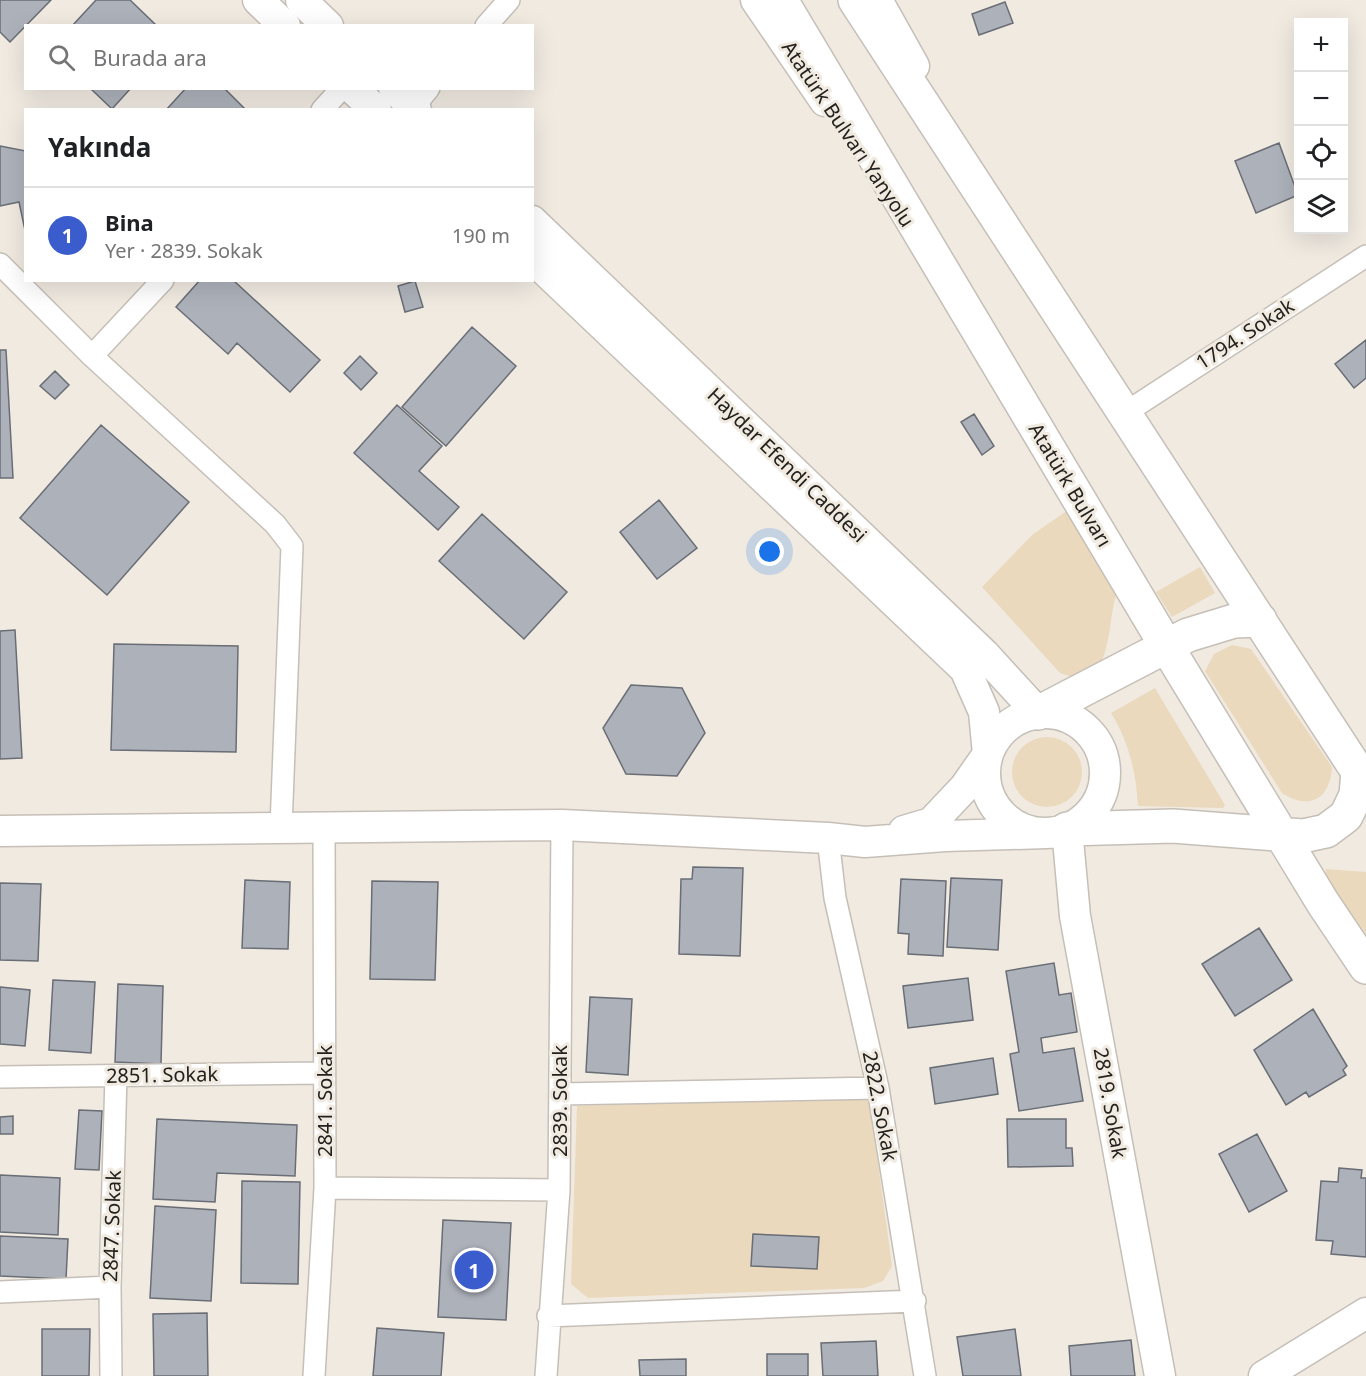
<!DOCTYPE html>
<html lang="tr">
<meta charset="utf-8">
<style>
body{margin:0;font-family:"Noto Sans",sans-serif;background:#f6f6f6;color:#202124}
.controls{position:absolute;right:18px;top:18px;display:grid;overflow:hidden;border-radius:0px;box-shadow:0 6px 24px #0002}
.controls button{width:54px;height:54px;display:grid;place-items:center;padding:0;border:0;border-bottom:2px solid #e0e0e0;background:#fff;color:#202124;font:30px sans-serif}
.you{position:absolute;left:770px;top:552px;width:21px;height:21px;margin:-15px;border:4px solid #fff;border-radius:50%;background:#1a73e8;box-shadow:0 0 0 9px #1a73e833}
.badge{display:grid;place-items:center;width:39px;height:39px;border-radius:50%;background:#3b5ccd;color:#fff;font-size:20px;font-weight:700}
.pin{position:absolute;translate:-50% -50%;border:3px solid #fff;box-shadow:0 2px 6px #0006}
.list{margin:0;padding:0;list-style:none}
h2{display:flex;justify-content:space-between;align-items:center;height:78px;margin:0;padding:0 24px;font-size:26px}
h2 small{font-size:20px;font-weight:400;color:#757577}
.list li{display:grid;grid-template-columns:39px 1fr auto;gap:18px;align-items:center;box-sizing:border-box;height:96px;padding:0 24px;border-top:2px solid #e0e0e0}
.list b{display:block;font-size:22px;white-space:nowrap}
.list p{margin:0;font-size:20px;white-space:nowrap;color:#757577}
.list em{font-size:20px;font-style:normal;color:#757577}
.icon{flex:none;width:33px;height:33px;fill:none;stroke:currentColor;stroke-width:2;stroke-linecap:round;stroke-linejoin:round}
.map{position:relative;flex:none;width:1366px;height:1376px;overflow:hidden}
.search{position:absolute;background:#fff;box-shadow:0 6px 24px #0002;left:24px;top:24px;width:510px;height:66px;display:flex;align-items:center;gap:15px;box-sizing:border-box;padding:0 21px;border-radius:0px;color:#757577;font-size:22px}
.panel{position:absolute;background:#fff;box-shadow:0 6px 24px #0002;left:24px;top:108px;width:510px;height:174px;border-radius:0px}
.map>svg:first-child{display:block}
</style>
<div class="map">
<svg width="1366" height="1376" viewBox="0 0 1366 1376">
<rect width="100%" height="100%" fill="#f0eae1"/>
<path fill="#ebd9bd" d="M1068 510 1116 595C1110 614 1110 655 1096 670 1092 674 1083 677 1078 679L1060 673 982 587 1032 535Z
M1200 567 1215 593 1172 617 1156 592Z
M1232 645 1251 649 1332 767C1330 799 1310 811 1282 793L1205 671 1214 654Z
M1155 688 1225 805 1223 808 1138 806C1136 772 1129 742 1111 713Z
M1012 772a35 35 0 1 1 70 0a35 35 0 1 1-70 0Z
M1326 869 1366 872V934L1325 876Z
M869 1097 892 1266 883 1281 864 1288 588 1298 571 1284 577 1106Z"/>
<path fill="#adb1ba" stroke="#696d75" stroke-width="1.5" d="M0 0H51L10 42 0 32Z
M96 0H130L157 26H72Z
M1005 2 1013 23 979 35 972 14Z
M90 88H131L112 109Z
M186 88H224L246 110H166Z
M1279 143 1298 195 1256 213 1235 161Z
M0 146 26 151V235L19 202 0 206Z
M200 280H233L320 360 290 392 237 343 228 354 176 307Z
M415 281 423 307 405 312 398 286Z
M472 327 516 366 446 446 402 407Z
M1366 340V378L1354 388 1335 364Z
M0 350H6L13 478H0Z
M360 356 377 373 361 390 344 373Z
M55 371 69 385 55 399 40 386Z
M397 405 442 446 419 471 459 507 438 530 354 453Z
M974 414 994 446 982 455 961 422Z
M101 425 189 502 107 595 20 518Z
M659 500 697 548 657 579 620 532Z
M482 514 567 592 524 639 439 561Z
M15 630 22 758 0 759V631Z
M114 644 238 646 236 752 111 750Z
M631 685 682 688 705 733 677 776 626 774 603 728Z
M693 867 743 868 740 956 679 954 681 879H692Z
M951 878 1002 880 998 950 947 947Z
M901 879 946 881 943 956 908 954 909 934 898 933Z
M245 880 290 882 288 949 242 948Z
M372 881 438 882 435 980 370 979Z
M0 883 41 884 38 961 0 960Z
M1259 928 1292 980 1235 1016 1202 964Z
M1054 963 1059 995 1071 993 1077 1032 1041 1038 1043 1053 1074 1048 1083 1101 1019 1111 1010 1054 1019 1052 1006 971Z
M968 978 973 1020 908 1028 903 986Z
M53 980 95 982 91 1053 49 1050Z
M118 984 163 986 161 1064 115 1062Z
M0 987 30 990 25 1046 0 1044Z
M590 997 632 999 628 1075 586 1072Z
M1313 1009 1347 1066 1343 1070 1346 1075 1309 1097 1306 1092 1286 1105 1254 1050Z
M993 1058 998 1094 935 1104 930 1068Z
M79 1110 102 1111 99 1170 75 1169Z
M13 1116V1134H0V1117Z
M157 1119 297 1125 295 1176 217 1173 215 1202 153 1199Z
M1007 1119H1066V1148H1072L1073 1166 1008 1167Z
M1257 1134 1287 1191 1249 1212 1219 1154Z
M1339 1168 1362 1170 1361 1178H1366V1257L1331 1254 1333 1241 1316 1240 1321 1181 1338 1182Z
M0 1175 60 1178 58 1235 0 1232Z
M242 1181 300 1182 298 1284 241 1283Z
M155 1206 216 1210 211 1301 150 1298Z
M443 1220 511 1223 506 1320 438 1317Z
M753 1234 819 1237 817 1269 751 1266Z
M0 1236 68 1239 66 1279 0 1276Z
M207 1313 208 1376H154L153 1314Z
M377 1328 444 1333 441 1376H373Z
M42 1329H90L89 1376H42Z
M1015 1329 1021 1376H963L957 1337Z
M1131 1340 1135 1376H1071L1069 1346Z
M876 1341 878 1376H823L821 1343Z
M767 1354H808V1376H767Z
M686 1359V1376H640L639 1360Z"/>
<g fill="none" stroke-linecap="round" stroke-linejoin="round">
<g stroke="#c5bfb7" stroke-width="24">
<path id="street" d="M486 26 509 0
M322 110 342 88
M411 110 429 88
M0 264 92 356 275 524 292 546 281 827
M92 356 163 280
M1125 413 1366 256
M828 838 835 898 878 1088 925 1376
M0 1077 324 1073
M560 1094 878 1088
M325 1188 559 1190
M0 1292 110 1287
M548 1316 915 1301
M111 1376 110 1287 116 1076
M314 1376 325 1188 324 826
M546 1376 559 1190 562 825"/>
</g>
<g stroke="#c5bfb7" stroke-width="33">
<path id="secondary" d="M258 0 285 26
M301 0 328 26
M756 0 825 101
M877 0 914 66
M352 88 376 110
M394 88 416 110
M532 221 984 654 1038 713
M532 258 965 669 984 712 988 754 965 787 931 823 904 831
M985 773a60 60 0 1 1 120 0a60 60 0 1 1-120 0Z
M1067 829 1075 916 1160 1376
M0 831 562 825 828 838 865 842 945 836 1047 833
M1264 1376 1366 1313"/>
</g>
<g stroke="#c5bfb7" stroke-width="36">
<path id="highway" d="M781 0 1167 647 1323 903 1366 967
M855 0 1366 784
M1038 713 1188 635 1234 621 1260 620
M1067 829 1173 826 1303 836 1326 831 1346 816 1356 795 1358 771"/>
</g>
<use href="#street" stroke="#fff" stroke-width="21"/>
<use href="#secondary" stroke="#fff" stroke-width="30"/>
<use href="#highway" stroke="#fff" stroke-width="33"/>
</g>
<g text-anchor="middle" stroke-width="6" stroke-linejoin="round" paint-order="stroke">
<g font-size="20" fill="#23211d" stroke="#f0eae1">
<text transform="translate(848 134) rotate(56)" y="7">Atatürk Bulvarı Yanyolu</text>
<text transform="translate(1245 334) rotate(-33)" y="7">1794. Sokak</text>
<text transform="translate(787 465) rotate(44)" y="7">Haydar Efendi Caddesi</text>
<text transform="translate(1070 485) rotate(59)" y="7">Atatürk Bulvarı</text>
<text transform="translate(162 1075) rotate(-1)" y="7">2851. Sokak</text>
<text transform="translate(325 1101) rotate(-90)" y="7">2841. Sokak</text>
<text transform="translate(560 1101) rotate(-90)" y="7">2839. Sokak</text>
<text transform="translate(1110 1103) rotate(80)" y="7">2819. Sokak</text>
<text transform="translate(880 1106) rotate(79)" y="7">2822. Sokak</text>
<text transform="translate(112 1226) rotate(-88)" y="7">2847. Sokak</text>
</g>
</g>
</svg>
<div class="controls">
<button>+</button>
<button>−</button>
<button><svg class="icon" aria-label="locate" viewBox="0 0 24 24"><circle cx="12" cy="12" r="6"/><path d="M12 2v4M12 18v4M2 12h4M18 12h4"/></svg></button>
<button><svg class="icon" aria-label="layers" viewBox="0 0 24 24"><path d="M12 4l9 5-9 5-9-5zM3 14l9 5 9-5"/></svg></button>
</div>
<div class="you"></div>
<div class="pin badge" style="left:474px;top:1270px">1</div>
<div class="search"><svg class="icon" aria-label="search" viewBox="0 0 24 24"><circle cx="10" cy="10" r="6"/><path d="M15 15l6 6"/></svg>Burada ara</div>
<section class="panel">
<h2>Yakında<small></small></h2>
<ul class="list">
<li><span class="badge">1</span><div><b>Bina</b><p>Yer · 2839. Sokak</p></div><em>190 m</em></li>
</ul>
</section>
</div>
